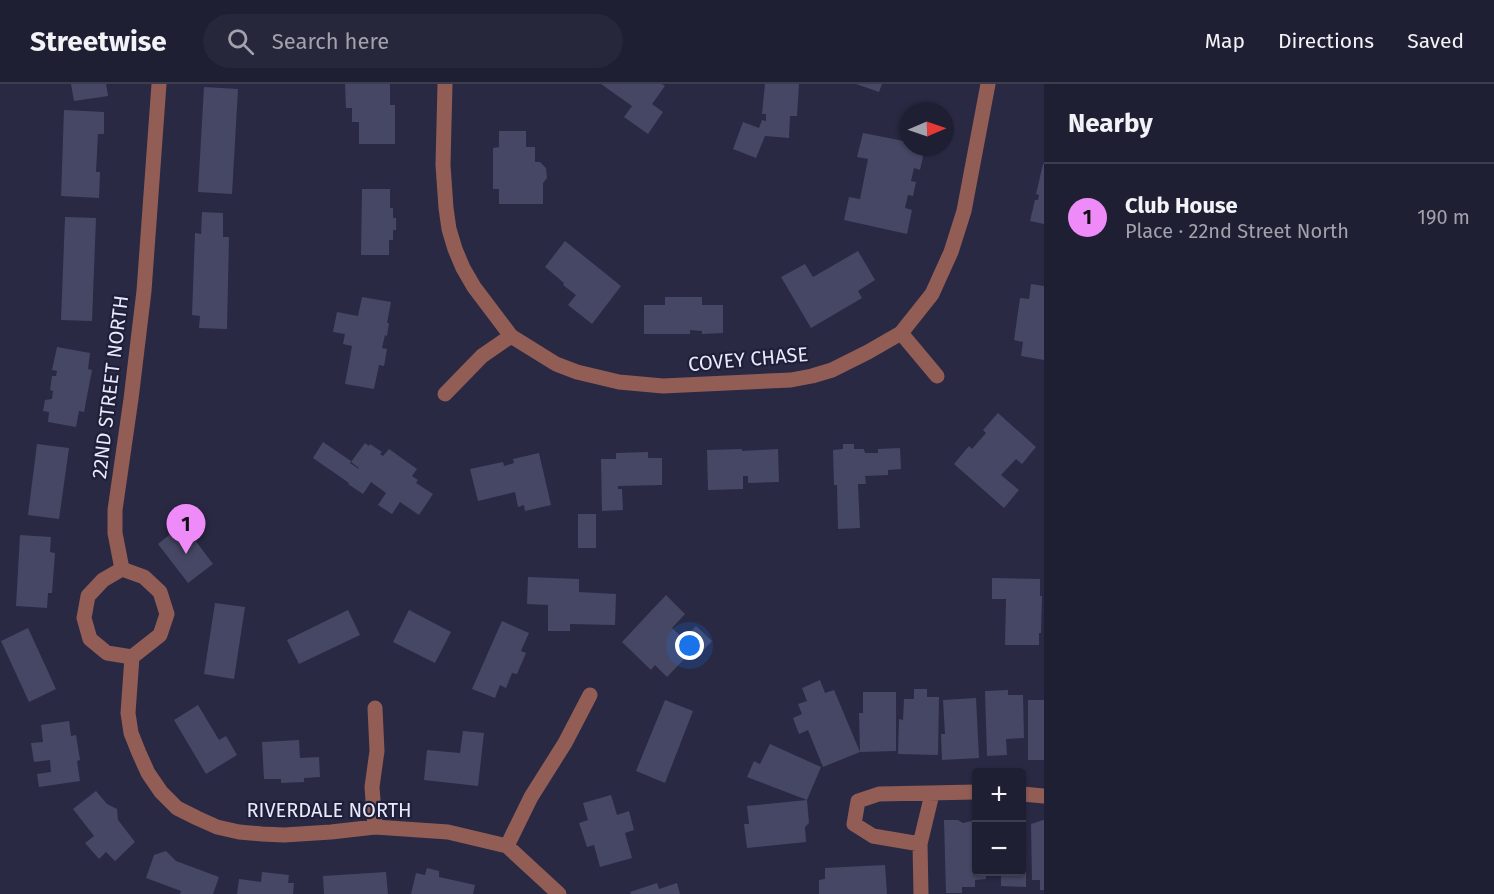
<!DOCTYPE html>
<meta charset="utf-8">
<style>
body{margin:0;font-family:"Fira Sans",sans-serif;background:#27273b;color:#f1f3f6}
.controls{position:absolute;right:18px;bottom:18px;display:grid;overflow:hidden;border-radius:6px;box-shadow:0 2px 4px #0004}
.controls button{width:54px;height:54px;display:grid;place-items:center;padding:0;border:0;border-bottom:2px solid #3c3d4e;background:#1f1f33;color:#f1f3f6;font:30px sans-serif}
.compass{position:absolute;left:900px;top:18px;width:54px;height:54px;border-radius:50%;background:#1f1f33;box-shadow:0 2px 4px #0004;rotate:88deg}
.you{position:absolute;left:690px;top:562px;width:21px;height:21px;margin:-15px;border:4px solid #fff;border-radius:50%;background:#1a73e8;box-shadow:0 0 0 9px #1a73e833}
.badge{display:grid;place-items:center;width:39px;height:39px;border-radius:50%;background:#ee8bf8;color:#111;font-size:20px;font-weight:700}
.pin{position:absolute;translate:-50% -50px;filter:drop-shadow(0 2px 3px #0008)}
.pin::after{content:'';position:absolute;top:32px;width:21px;height:18px;background:inherit;clip-path:polygon(0 0,100% 0,50% 100%)}
.list{margin:0;padding:0;list-style:none}
h2{display:flex;justify-content:space-between;align-items:center;height:78px;margin:0;padding:0 24px;font-size:26px}
h2 small{font-size:20px;font-weight:400;color:#a1a2ac}
.list li{display:grid;grid-template-columns:39px 1fr auto;gap:18px;align-items:center;box-sizing:border-box;height:108px;padding:0 24px;border-top:2px solid #3c3d4e}
.list b{display:block;font-size:22px;white-space:nowrap}
.list p{margin:0;font-size:20px;white-space:nowrap;color:#a1a2ac}
.list em{font-size:20px;font-style:normal;color:#a1a2ac}
.icon{flex:none;width:33px;height:33px;fill:none;stroke:currentColor;stroke-width:2;stroke-linecap:round;stroke-linejoin:round}
.map{position:relative;flex:none;width:1044px;height:810px;overflow:hidden}
header{display:flex;align-items:center;gap:36px;box-sizing:border-box;height:84px;padding:0 30px;background:#1f1f33;border-bottom:2px solid #3c3d4e}
header strong{font-size:28px}
nav{display:flex;gap:33px;margin-inline-start:auto;font-size:21px}
.search{width:420px;height:54px;background:#27273b;display:flex;align-items:center;gap:15px;box-sizing:border-box;padding:0 21px;border-radius:33px;color:#a1a2ac;font-size:22px}
main{display:flex}
aside{flex:1;background:#1f1f33}
.map>svg:first-child{display:block}
</style>
<header>
<strong>Streetwise</strong>
<div class="search"><svg class="icon" aria-label="search" viewBox="0 0 24 24"><circle cx="10" cy="10" r="6"/><path d="M15 15l6 6"/></svg>Search here</div>
<nav><a>Map</a><a>Directions</a><a>Saved</a></nav>
</header>
<main>
<div class="map">
<svg width="1044" height="810" viewBox="0 0 1044 810">
<rect width="100%" height="100%" fill="#292944"/>
<path fill="#464764" d="M71 0H106L108 12 74 17Z
M345 0H390V21H395V60H359V38H352V24H346Z
M601 0H662L665 2 652 20 663 28 648 50 624 33 632 22Z
M765 0H799L797 32H790L789 54 765 52 756 74 733 65 743 38 759 44 762 36 766 37V30H762Z
M856 0H882L879 8Z
M204 3 238 5 232 110 198 108Z
M64 26 104 28V50H98L96 88H100L99 114 61 112Z
M499 47H526V63H535V78H540L546 84 547 94 543 99V120H499V105H493V64L499 63Z
M863 49 909 58V63H925L920 86 914 84 911 97 916 98 913 112 908 111 905 124 912 126 907 150 844 136 849 113 860 115 868 75 857 73Z
M1043 80H1044V140L1030 137 1035 116H1038L1039 111 1036 110Z
M362 105H390V124H393V134H396V146H393V156H389V171H361Z
M202 128 223 129V153H229L227 245 199 244 200 232 192 231 195 149 201 150Z
M65 133 96 134 92 237 61 236Z
M565 157 621 202 592 240 568 221 576 211 563 201 564 199 545 183Z
M858 167 875 196 858 207 862 214 811 244 781 193 805 180 813 193Z
M1031 200 1044 202V276L1021 272 1023 258 1014 256 1020 214 1029 215Z
M362 213 391 218 387 239H389L387 252 385 251 382 264 387 265 384 282 379 281 374 305 345 300 352 262 343 260 345 250 333 248 337 228 358 232Z
M665 213H702V221H723V249L702 250V247L690 246V250H644V221H665Z
M57 263 90 269 88 285 92 286 84 328 79 327 76 343 48 338 49 328 43 327 45 316 52 315 53 307 50 306 52 292H56L57 287 52 286Z
M998 329 1036 363 1022 380 1016 375 1001 391 1019 406 1004 424 954 380 969 362 972 365 986 349 983 346Z
M323 358 351 377 350 379 359 385V384L351 378 365 359 369 362 370 360 382 368 380 370 383 372 389 365 417 385 412 392 418 396 416 399 433 410 419 431 400 418 392 430 378 421 386 409 371 398 363 410 348 400 349 399 313 374Z
M37 360 69 364 59 435 28 431Z
M843 360H854V365H864L865 369H878V365L900 364 901 385 888 386V391L865 392 866 400H858L860 444 838 445 837 401H834L833 366 843 365Z
M742 365V367L778 365 779 398 748 399V392H743V405L708 406 707 366Z
M648 368V374H662V401L618 402V405H622L623 426 602 427 601 375H616V369Z
M539 369 551 421 525 427 524 421 518 423 515 408 478 417 470 385 503 378 504 382 514 379 513 375Z
M578 430H596V464H578Z
M183 440 213 480 188 499 158 460Z
M20 451 51 453 50 468 55 469 52 509H48L47 524 16 522Z
M528 493 579 495V508L616 510 615 541 570 540V547H548V521L527 520Z
M992 494 1040 495V512H1042L1041 549H1039V561H1005L1006 515H992Z
M666 511 685 530 672 544 684 555 696 542 712 557 695 575 689 570 667 593 655 581 651 586 622 558Z
M215 519 245 523 234 595 204 590Z
M348 526 360 551 299 580 287 556Z
M409 526 451 548 435 579 393 558Z
M502 537 529 549 521 567 526 569 517 590 512 589 506 604 500 601 495 614 472 605Z
M28 544 56 605 29 618 1 557Z
M820 596 825 609 834 606 860 668 823 683 808 646 799 650 793 634 802 630 798 620 807 617 802 604Z
M914 605H927V613H939L938 671 898 670 899 635 903 636 904 615H914Z
M1008 606V611H1023L1024 654 1006 655 1007 671 987 672 985 607Z
M863 608H896V667L860 668 859 629H863Z
M976 614 979 674 942 676 941 650H945L943 616Z
M665 616 693 627 665 699 636 687Z
M1028 616H1044V676H1028Z
M198 621 219 656 226 652 237 671 206 690 174 636Z
M69 637 71 652 76 651 80 676 77 677 80 697 39 703 37 690 51 688 50 676 34 678 31 659 43 658 41 641Z
M463 647 484 649 478 702 424 696 427 666 460 669Z
M299 656 300 674 319 673 320 693 304 694V698L281 699V695H264L262 658Z
M770 660 821 683 807 716 809 739 805 743 806 758 747 764 744 740H749L747 722 807 716 747 693 754 677 760 680Z
M96 707 107 720 117 725 118 736 135 758 115 777 106 768 99 775 85 759 94 752 73 725Z
M611 711 617 731 629 727 634 746 625 749 632 774 600 783 594 761 587 763 579 739 588 736 583 719Z
M944 736H958L963 739 976 736V788H986V795L975 796V803H962V809H946Z
M1043 736H1044V806H1040V796H1032L1031 740Z
M1022 739H1026V803L1001 802V792H995L994 788H1022Z
M166 767 176 777 219 793 213 810H180L181 807 146 794 154 771Z
M885 781 887 810H819V796L825 795V784Z
M427 784 439 787V793L475 801 473 810H411L416 789 425 791Z
M262 788 289 791 288 799H294L293 810H237L239 795 261 798Z
M386 788 388 810H324L323 792Z
M657 799 659 805 677 799 680 810H631L630 808Z"/>
<g fill="none" stroke-linecap="round" stroke-linejoin="round">
<path stroke="#925d54" stroke-width="15" d="M445 0 443 81 446 124 449 145 455 165 463 184 474 203 511 252 556 280 577 288 619 298 663 302 791 296 812 292 832 286 868 268 901 249 932 210 951 168 964 127 988 0
M901 249 937 292
M445 310 482 272 511 252
M122 485 103 496 88 512 84 534 90 555 107 569 132 573
M132 573 160 551 167 530 160 508 144 493 122 485 115 449V426L131 315 144 207 159 0
M132 573 128 629 131 649 139 669 148 689 161 708 177 724 197 734 217 743 239 748 262 750 284 751 331 748 375 743 448 748 507 762 559 810
M1022 710 1044 712
M375 743 372 703 377 667 375 624
M920 760 873 752 854 740 858 717 879 710 976 708
M507 762 531 713 565 659 590 611
M921 810 920 760 932 710"/>
</g>
<g text-anchor="middle" stroke-width="4.5" stroke-linejoin="round" paint-order="stroke">
<g font-size="20" fill="#e8e9fb" stroke="#1f1f39">
<text transform="translate(748 275) rotate(-5)" y="7">COVEY CHASE</text>
<text transform="translate(110 303) rotate(-83)" y="7">22ND STREET NORTH</text>
<text x="329" y="733">RIVERDALE NORTH</text>
</g>
</g>
</svg>
<div class="controls">
<button>+</button>
<button>−</button>
</div>
<svg class="compass" viewBox="-18 -18 36 36"><path d="M0-13l5 13h-10z" fill="#e53935"/><path d="M0 13l5-13h-10z" fill="#a1a2ac"/></svg>
<div class="you"></div>
<div class="pin badge" style="left:186px;top:470px">1</div>
</div>
<aside>
<h2>Nearby<small></small></h2>
<ul class="list">
<li><span class="badge">1</span><div><b>Club House</b><p>Place · 22nd Street North</p></div><em>190 m</em></li>
</ul>
</aside>
</main>
